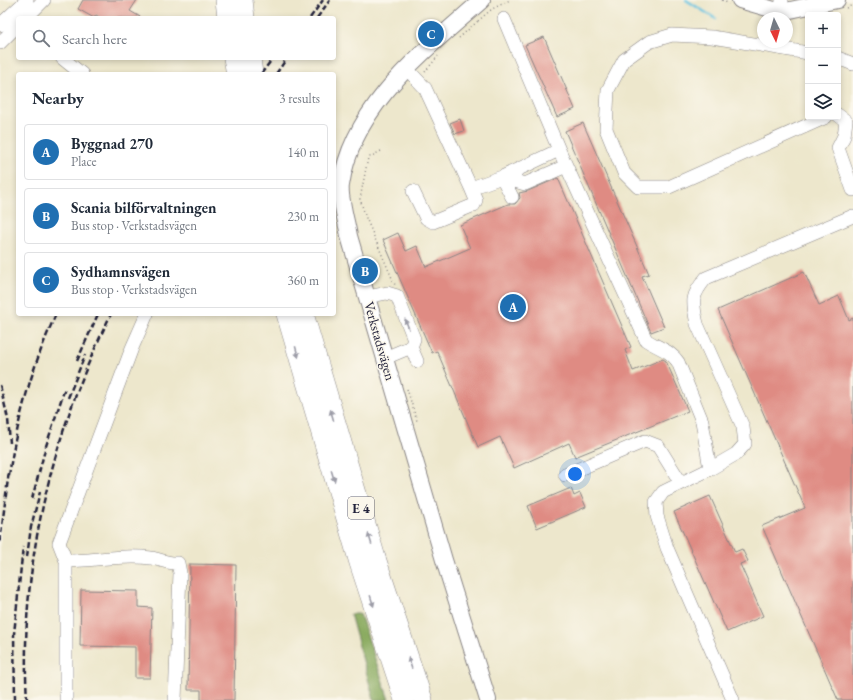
<!DOCTYPE html>
<meta charset="utf-8">
<style>
body{margin:0;font-family:"EB Garamond",serif;background:#f2f2f3;color:#1f2937}
.controls{position:absolute;right:12px;top:12px;display:grid;overflow:hidden;border-radius:4px;box-shadow:0 2px 6px #0003}
.controls button{width:36px;height:36px;display:grid;place-items:center;padding:0;border:0;border-bottom:1px solid #e0e1e3;background:#fff;color:#1f2937;font:20px sans-serif}
.compass{position:absolute;left:757px;top:12px;width:36px;height:36px;border-radius:50%;background:#fff;box-shadow:0 2px 6px #0003;rotate:175deg}
.you{position:absolute;left:575px;top:474px;width:14px;height:14px;margin:-10px;border:3px solid #fff;border-radius:50%;background:#1a73e8;box-shadow:0 0 0 6px #1a73e833}
.badge{display:grid;place-items:center;width:26px;height:26px;border-radius:50%;background:#1f6fb2;color:#fff;font-size:13px;font-weight:700}
.pin{position:absolute;translate:-50% -50%;border:2px solid #fff;box-shadow:0 1px 4px #0006}
.list{margin:0;padding:0;list-style:none}
h2{display:flex;justify-content:space-between;align-items:center;height:52px;margin:0;padding:0 16px;font-size:17px}
h2 small{font-size:13px;font-weight:400;color:#747a83}
.list li{display:grid;grid-template-columns:26px 1fr auto;gap:12px;align-items:center;box-sizing:border-box;height:56px;margin:0 8px 8px;padding:0 8px;border:1px solid #e0e1e3;border-radius:4px}
.list b{display:block;font-size:15px;white-space:nowrap}
.list p{margin:0;font-size:13px;white-space:nowrap;color:#747a83}
.list em{font-size:13px;font-style:normal;color:#747a83}
.icon{flex:none;width:22px;height:22px;fill:none;stroke:currentColor;stroke-width:2;stroke-linecap:round;stroke-linejoin:round}
.map{position:relative;flex:none;width:853px;height:700px;overflow:hidden}
.search{position:absolute;background:#fff;box-shadow:0 2px 6px #0003;left:16px;top:16px;width:320px;height:44px;display:flex;align-items:center;gap:10px;box-sizing:border-box;padding:0 14px;border-radius:4px;color:#747a83;font-size:15px}
.panel{position:absolute;background:#fff;box-shadow:0 2px 6px #0003;left:16px;top:72px;width:320px;height:244px;border-radius:4px}
.map>svg:first-child{display:block}
</style>
<div class="map">
<svg width="853" height="700" viewBox="0 0 853 700">
<rect width="100%" height="100%" fill="#fbf7ec"/>
<filter id="ink" filterUnits="userSpaceOnUse"><feTurbulence type="fractalNoise" baseFrequency=".025" numOctaves="2"/><feDisplacementMap in="SourceGraphic" scale="8" xChannelSelector="R" yChannelSelector="G"/><feConvolveMatrix kernelMatrix="1 2 1 2 8 2 1 2 1" color-interpolation-filters="sRGB"/></filter>
<filter id="wash" filterUnits="userSpaceOnUse"><feTurbulence type="fractalNoise" baseFrequency=".012" numOctaves="4" result="noise"/><feDisplacementMap in="SourceGraphic" scale="16" xChannelSelector="R" yChannelSelector="G"/><feGaussianBlur stdDeviation="0.9" result="paint"/><feColorMatrix in="noise" values="0 0 0 0 0 0 0 0 0 0 0 0 0 0 0 0 0 1.4 0 .05"/><feComposite in="paint" operator="in"/></filter>
<g filter="url(#wash)">
<rect width="100%" height="100%" fill="#ede7cc"/>
<path fill="#89aa5e" stroke="#56664c" d="M350 614H360L389 700H374Z"/>
<g fill="none" stroke-linecap="round" stroke-linejoin="round">
<path stroke="#65c5e3" stroke-width="2.5" d="M686 0 716 19"/>
</g>
<g id="blocks">
<path fill="#df8b83" d="M83 0H137L130 11 142 18H101L96 15 94 18 78 9Z
M544 37 575 109 557 117 525 45Z
M460 119 464 131 455 134 450 123Z
M583 123 649 274 642 276 664 327 651 332 565 131Z
M558 178 631 347 625 350 633 371 663 359 666 361 688 411 575 457 569 443 514 468 500 437 478 447 437 351 432 353 383 240 398 233 406 251 417 246 426 267 470 248 460 225 508 204H515L520 198 519 193 528 191Z
M804 272 819 305 839 296 849 320 853 318V700H838L762 526 805 508 718 310Z
M571 488 574 496 580 493 586 507 537 528 528 506Z
M710 496 735 552 742 549 748 561 740 564 763 616 727 632 674 512Z
M190 564 236 565 234 700H201V690H188Z
M81 590 138 591V607L152 608 150 678H135V647L80 646Z"/>
</g>
</g>
<g filter="url(#ink)">
<use href="#blocks" fill-opacity="0" stroke="#888484" stroke-width="1"/>
<g fill="none" stroke-linecap="round" stroke-linejoin="round">
<g stroke="#888484" stroke-width="14">
<path id="minor" d="M781 12 782 0
M26 18 44 0
M504 19 559 150
M0 25 27 0
M0 43 18 25
M808 53 712 37 672 35 649 42 624 60 608 90 606 129 624 173 638 187H669L826 117
M62 58 82 74
M838 58 853 64
M407 69 425 88 471 188 502 177 559 150 646 340C658 348 670 350 678 362L702 421 710 469
M838 115 846 121 844 136 838 148 853 190
M511 173 518 182 525 184 566 166
M502 177 512 197
M413 191 426 218 433 222 474 205 476 200 471 188
M367 297 387 293 397 296 414 339 411 347 385 358
M411 347 417 361
M565 475 645 441 658 446 681 483
M66 561C94 561 123 554 151 558 160 559 167 564 178 563L180 573 175 700
M66 700V561L59 543 132 348 147 314
M733 700 667 548 657 516 656 502 663 492 710 469 736 454 745 444 743 427 697 324C692 301 691 296 706 278L853 216"/>
</g>
<g stroke="#888484" stroke-width="18">
<path id="major" d="M482 0C425 51 353 104 341 185 339 196 347 224 349 236L444 560 488 700
M740 0 781 12 837 0"/>
</g>
<g stroke="#888484" stroke-width="20">
<path id="highway" d="M225 0 227 18
M243 0 245 18
M233 58 236 74
M251 58 253 74
M286 314 359 563 404 700
M304 314 376 558 423 700"/>
</g>
<path stroke="#888484" stroke-width="1.5" stroke-dasharray="1 3" stroke-linecap="butt" d="M722 0 729 4
M846 8 853 5
M478 21 492 9 510 0
M459 38 478 21 477 20
M425 72 438 56
M381 151 368 158 360 199 366 218 395 285
M407 389 417 421"/>
<use href="#minor" stroke="#fff" stroke-width="13"/>
<use href="#major" stroke="#fff" stroke-width="16"/>
<use href="#highway" stroke="#fff" stroke-width="19"/>
<path stroke="#22223b" stroke-width="2.5" stroke-dasharray="6 3" stroke-linecap="butt" d="M310 18 323 0
M317 18 330 0
M261 74 273 58
M276 74 287 58
M77 361 98 314
M0 385 8 419 10 443
M68 398 85 355
M9 476C17 420 32 366 56 314
M32 499 46 446 65 388
M0 542 9 471
M27 557 31 527 40 492
M15 700 14 634 23 547
M27 700C19 566 52 434 111 314"/>
</g>
<defs><path id="oneway-solid" d="M-6-.8H1V-3.2L6.5 0L1 3.2V.8H-6Z"/></defs>
<g fill="#9c9ca7">
<use href="#oneway-solid" transform="translate(407 324) rotate(-111)"/>
<use href="#oneway-solid" transform="translate(297 352) rotate(74)"/>
<use href="#oneway-solid" transform="translate(332 415) rotate(-106)"/>
<use href="#oneway-solid" transform="translate(333 476) rotate(73)"/>
<use href="#oneway-solid" transform="translate(370 539) rotate(-107)"/>
<use href="#oneway-solid" transform="translate(372 601) rotate(72)"/>
<use href="#oneway-solid" transform="translate(410 663) rotate(-108)"/>
</g>
</g>
<g text-anchor="middle" stroke-width="3" stroke-linejoin="round" paint-order="stroke">
<rect fill="#fbf7ec" stroke="#636270" stroke-width="1" x="348" y="497" width="26" height="22" rx="3"/>
<g font-size="13" font-weight="bold" fill="#22223b">
<text x="361" y="513">E 4</text>
</g>
<g font-size="14" fill="#22223b" stroke="#fbf7ec">
<text transform="translate(380 341) rotate(74)" y="5">Verkstadsvägen</text>
</g>
</g>
</svg>
<div class="controls">
<button>+</button>
<button>−</button>
<button><svg class="icon" aria-label="layers" viewBox="0 0 24 24"><path d="M12 4l9 5-9 5-9-5zM3 14l9 5 9-5"/></svg></button>
</div>
<svg class="compass" viewBox="-18 -18 36 36"><path d="M0-13l5 13h-10z" fill="#e53935"/><path d="M0 13l5-13h-10z" fill="#747a83"/></svg>
<div class="you"></div>
<div class="pin badge" style="left:513px;top:307px">A</div>
<div class="pin badge" style="left:365px;top:271px">B</div>
<div class="pin badge" style="left:431px;top:34px">C</div>
<div class="search"><svg class="icon" aria-label="search" viewBox="0 0 24 24"><circle cx="10" cy="10" r="6"/><path d="M15 15l6 6"/></svg>Search here</div>
<section class="panel">
<h2>Nearby<small>3 results</small></h2>
<ul class="list">
<li><span class="badge">A</span><div><b>Byggnad 270</b><p>Place</p></div><em>140 m</em></li>
<li><span class="badge">B</span><div><b>Scania bilförvaltningen</b><p>Bus stop · Verkstadsvägen</p></div><em>230 m</em></li>
<li><span class="badge">C</span><div><b>Sydhamnsvägen</b><p>Bus stop · Verkstadsvägen</p></div><em>360 m</em></li>
</ul>
</section>
</div>
